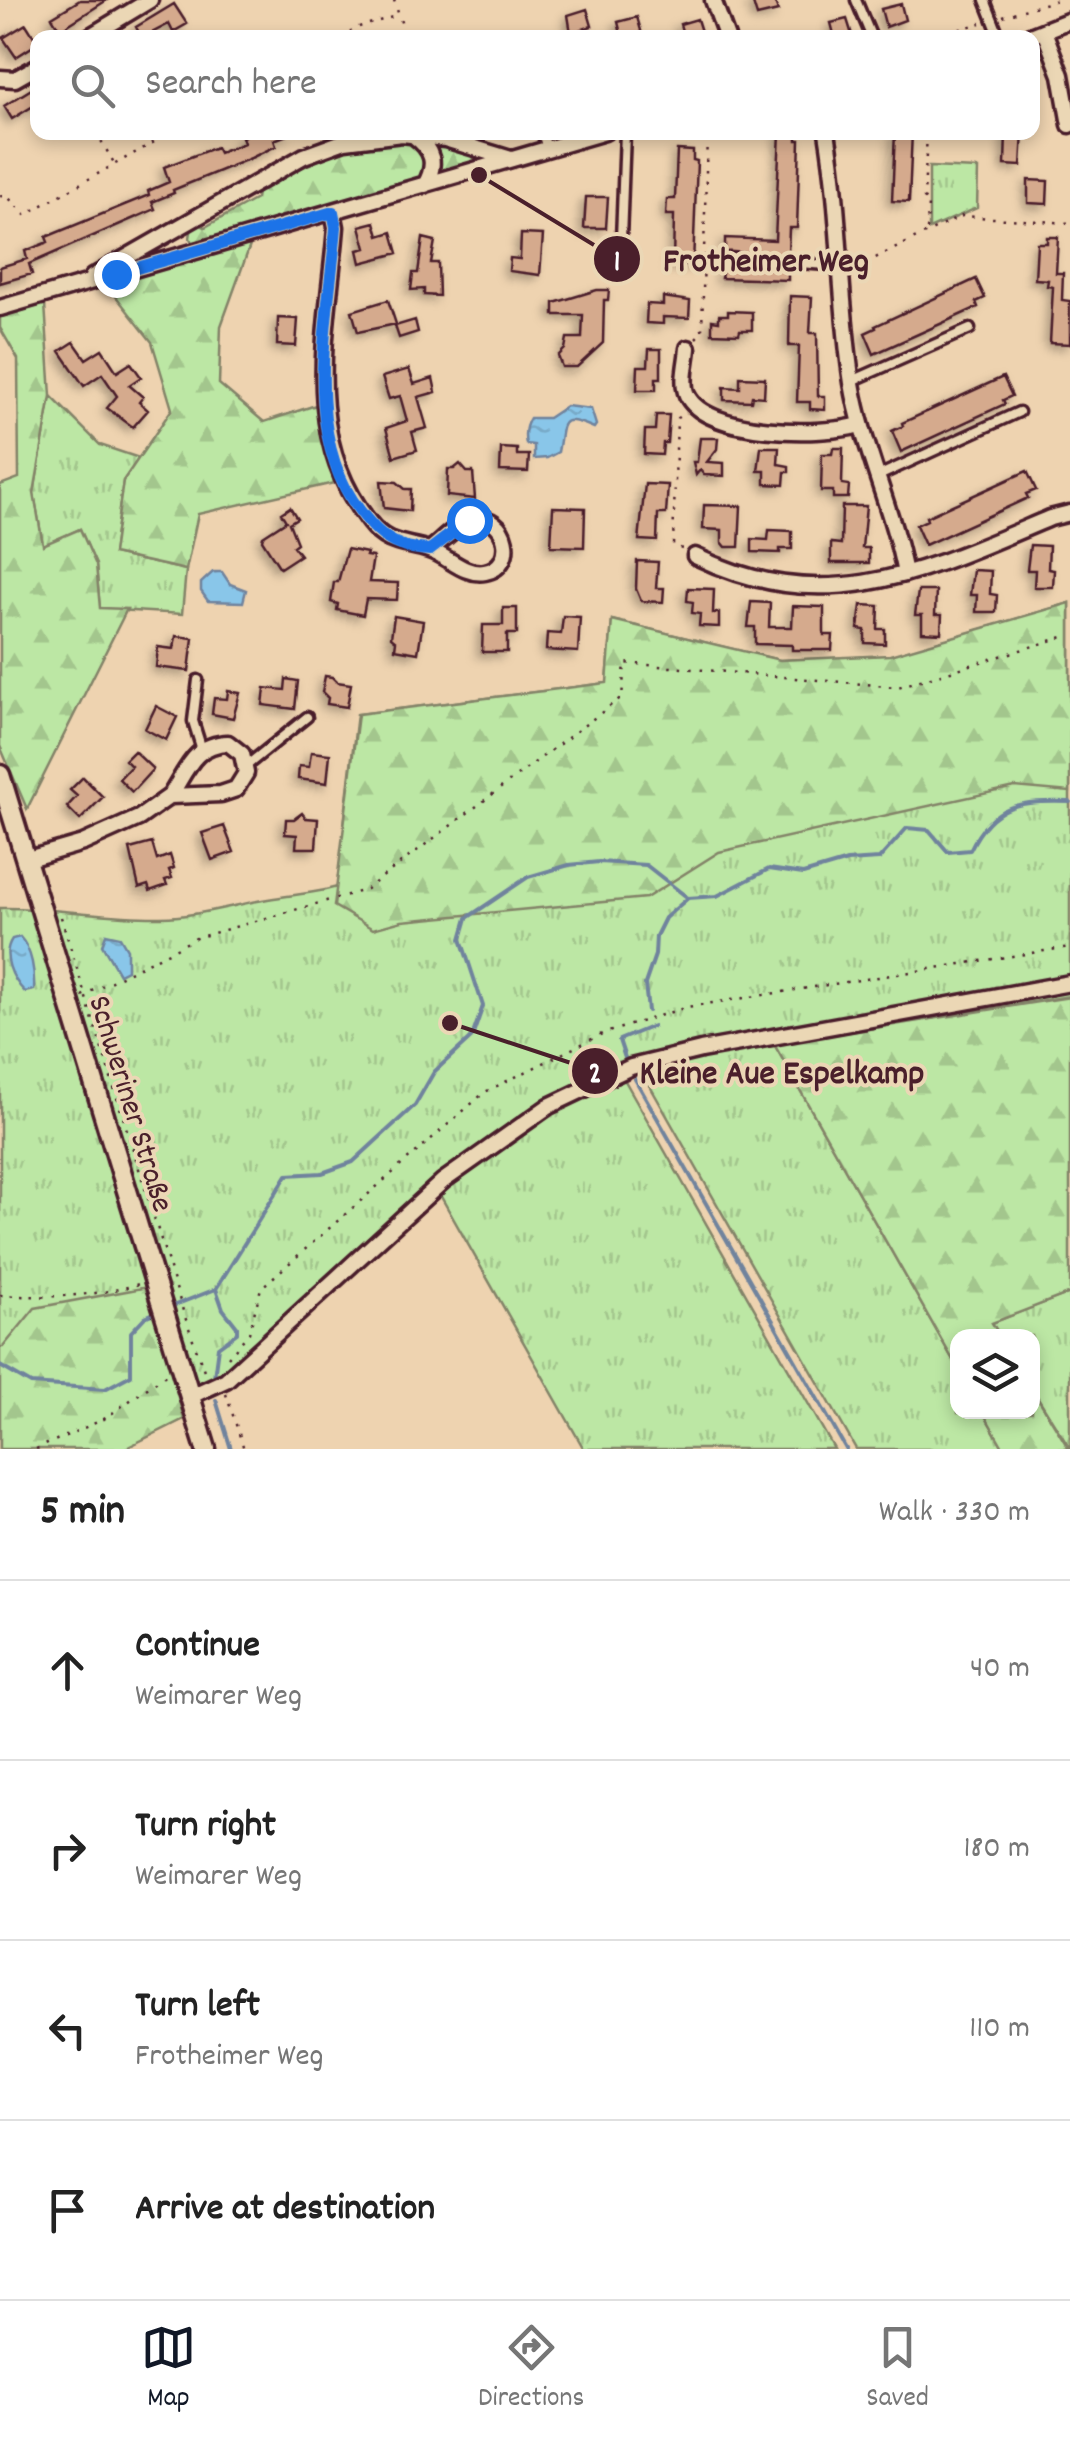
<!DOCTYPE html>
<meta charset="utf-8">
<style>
body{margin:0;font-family:Dekko,sans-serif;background:#f6f6f6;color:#222}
.controls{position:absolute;right:30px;bottom:30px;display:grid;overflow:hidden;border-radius:20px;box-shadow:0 5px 15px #0003}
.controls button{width:90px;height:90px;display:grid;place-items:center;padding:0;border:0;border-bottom:2px solid #e0e0e0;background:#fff;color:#222;font:50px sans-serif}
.stop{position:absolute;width:30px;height:30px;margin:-22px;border:8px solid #1a73e8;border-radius:50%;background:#fff}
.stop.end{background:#1a73e8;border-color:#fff;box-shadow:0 2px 10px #0008}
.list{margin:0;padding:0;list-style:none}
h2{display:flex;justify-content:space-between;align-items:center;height:130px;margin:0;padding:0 40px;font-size:42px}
h2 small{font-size:32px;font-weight:400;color:#767676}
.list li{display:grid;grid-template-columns:65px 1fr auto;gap:30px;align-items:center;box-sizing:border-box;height:180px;padding:0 40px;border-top:2px solid #e0e0e0}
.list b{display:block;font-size:38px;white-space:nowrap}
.list p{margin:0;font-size:32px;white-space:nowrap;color:#767676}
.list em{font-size:32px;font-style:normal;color:#767676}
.icon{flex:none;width:55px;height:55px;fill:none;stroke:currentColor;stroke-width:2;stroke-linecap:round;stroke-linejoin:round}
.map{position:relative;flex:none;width:1070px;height:1449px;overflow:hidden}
.search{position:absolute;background:#fff;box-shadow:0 5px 15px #0003;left:30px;right:30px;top:30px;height:110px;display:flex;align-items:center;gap:25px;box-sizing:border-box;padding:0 35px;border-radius:20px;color:#767676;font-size:38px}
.sheet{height:850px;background:#fff}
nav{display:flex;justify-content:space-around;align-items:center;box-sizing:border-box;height:140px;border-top:2px solid #e0e0e0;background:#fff;font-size:28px;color:#767676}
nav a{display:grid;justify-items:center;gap:5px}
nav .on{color:#111827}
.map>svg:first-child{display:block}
</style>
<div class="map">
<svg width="1070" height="1449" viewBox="0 0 1070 1449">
<defs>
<pattern id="grass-tufts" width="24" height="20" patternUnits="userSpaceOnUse" patternTransform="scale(2.5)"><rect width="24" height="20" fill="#bce7a4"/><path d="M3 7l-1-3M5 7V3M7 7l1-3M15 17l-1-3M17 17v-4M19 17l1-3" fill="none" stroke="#a3c68d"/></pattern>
<pattern id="forest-firs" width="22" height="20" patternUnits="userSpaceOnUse" patternTransform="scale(2.5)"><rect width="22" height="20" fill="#bce7a4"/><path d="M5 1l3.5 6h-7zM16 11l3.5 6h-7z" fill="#a3c68d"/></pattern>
<pattern id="water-ripples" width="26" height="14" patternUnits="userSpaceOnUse" patternTransform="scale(2.5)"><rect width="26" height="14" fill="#89c6e9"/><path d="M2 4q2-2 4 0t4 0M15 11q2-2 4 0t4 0" fill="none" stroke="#78aac8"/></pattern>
<filter id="shadow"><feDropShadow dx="-4.5" dy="4.5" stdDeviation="5" flood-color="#0004"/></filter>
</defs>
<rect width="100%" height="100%" fill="#eed3b0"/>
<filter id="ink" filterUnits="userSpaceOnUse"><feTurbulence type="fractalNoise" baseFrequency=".01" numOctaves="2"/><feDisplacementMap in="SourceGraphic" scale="20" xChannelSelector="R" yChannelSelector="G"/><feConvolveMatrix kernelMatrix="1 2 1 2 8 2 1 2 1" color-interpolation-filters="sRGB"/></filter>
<g filter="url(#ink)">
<path fill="url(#grass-tufts)" stroke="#838368" stroke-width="2.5" d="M929 167 978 169 977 208 929 229Z
M51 396 100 445 139 458 123 481 113 554 186 570 182 614 100 609 96 565 80 529 43 546 34 493Z
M1070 603V996L774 1044 957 1367 958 1412H983L1004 1449H856L642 1072 624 1079 834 1449H584L440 1195 219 1393 178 1407 0 1449V908C54 907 107 918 161 917 200 916 236 904 274 898 306 893 326 892 357 881L344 825 357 714 607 683 612 620 779 660 890 656Z
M1070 1293V1449L1033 1390 1032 1336H1000L992 1323Z"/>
<path fill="url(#forest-firs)" stroke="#838368" stroke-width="2.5" d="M412 139 430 163 422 179 193 244 190 238 192 225 204 217 201 225 205 227 256 199 258 186 289 169 294 171 349 147Z
M427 141 492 158 434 174Z
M252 240 221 326 219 384 264 422 319 404 334 483 198 514 186 570 113 554 123 481 172 409 152 342 107 285Z
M45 304 51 396 34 493 43 545 80 529 96 565 100 608 127 609 27 809 0 746V485L19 478 18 359 0 328V317Z
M1070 603V792L1015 787 719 852 646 898 402 921 373 929 334 906 358 714 607 683 612 620 780 660 890 655Z
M1070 997V1293L992 1323 1000 1336H958L957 1367 774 1044Z
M148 1287 184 1419 124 1449H0V1347H3L35 1308Z
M1033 1390 1069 1449H1004L983 1412H1032Z"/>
<path fill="url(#water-ripples)" stroke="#70839d" stroke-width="2.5" d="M566 406 591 409 596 425 594 428C557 412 564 423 558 452L547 458 534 459V445L526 444C524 435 525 426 530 418H548Z
M213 572H222L230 584 246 590 243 602 208 601 201 591V583Z
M106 934 120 937 127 949V970L119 974 102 945Z
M20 937C32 950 35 973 34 990L25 992C12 979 1 955 12 939Z"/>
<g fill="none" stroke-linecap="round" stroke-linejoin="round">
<path stroke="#70839d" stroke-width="4" d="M648 1011 645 984 655 955 656 936 665 918 688 898
M625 1058 619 1040 653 1026
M635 1079 846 1449
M170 1307 216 1289 287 1175 322 1173 353 1162 415 1105 434 1072 472 1037 483 1006 461 939 467 918 528 877 569 865 599 862 646 865 688 898 717 896 769 869 803 874 847 861 879 859 907 828 929 830 948 852 970 850C993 802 1021 801 1070 802
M0 1366 31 1384 105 1389 131 1375V1332L145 1317 156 1312
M214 1377 218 1347 237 1333V1327L223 1309 216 1289
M216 1400 231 1449"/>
</g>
<path fill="#d5aa8d" stroke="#4a1f2b" stroke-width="2.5" filter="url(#shadow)" d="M80 0H107L60 30 52 17Z
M752 0H774L778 11 757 16Z
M174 4 187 24 173 32 169 24 142 38 136 27Z
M901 4 905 20 886 27 881 9Z
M587 9 592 26 571 33 568 15Z
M637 17 642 34 622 38 618 22Z
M697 19 703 38H684L680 24Z
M847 19 853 38H835L831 23Z
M26 24 38 43 16 57 3 38Z
M38 85V103L12 119 4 106Z
M253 132 292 133 274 140 276 146 251 158 173 190 174 193 152 202 155 209 29 264 32 274 0 283V267L27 259 25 251 48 242 46 237 149 195 148 191 169 182 164 167 216 147 219 153 244 143 242 137Z
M780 132H797V140H800L797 228H789L788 255 725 252V238L775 240Z
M895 132H912L909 202 892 201Z
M1006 132H1023L1021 166 1005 165Z
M677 150 693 151V160L697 161 693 265 673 264 674 215H666L667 199H675Z
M1028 180 1048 181 1047 204 1028 203Z
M586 197H608L606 228H584Z
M375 222 379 236 392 232 398 253 361 263 358 250 366 248 360 226Z
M521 234 543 235 540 275 509 271 510 258 520 259Z
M1047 237H1058L1056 273H1063L1062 300 1070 301V344L1050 343 1053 287 1047 286 1048 280 1035 279 1037 243H1047Z
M423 238 435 241 431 263H438L439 296 424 295V289L411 290 413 273H418Z
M724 264 788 270V280L721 278Z
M976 279 985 298 976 302 978 307 874 354 865 333 876 328 875 326Z
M597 290H609L608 300H604L603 343 577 367H562L558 356 565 349 567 338H582L583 315H554V303Z
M790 296 812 297 810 333H817L818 396H825V410L810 409V402H797L799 346H789Z
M663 297 690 301 689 318 663 317V324L646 323 647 304 663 305Z
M388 300 396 324 358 332 352 311Z
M728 311 752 312V330H740L739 334 712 333V320L719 321V315H728Z
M278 318 298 319 296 346 277 345Z
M415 320 418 332 399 338 395 326Z
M74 342 86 359 102 349 117 372 131 363 141 377 129 385 143 397 139 402 148 410 133 427 107 408 117 396 102 374 84 386 60 351Z
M649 349H661V378H656V390H637L638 366H648Z
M409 369 414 384 433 378 436 392 418 397 427 428 412 432 417 450 394 457 386 428 407 421 400 396 389 399 382 377Z
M740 377 765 378 764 397 752 396 751 401 724 400V387L740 388Z
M1003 377 1012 396 1003 400 1005 404 901 452 892 431 903 426 902 423Z
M656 415H669L667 443H663L662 455 644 454 645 430H655Z
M700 438H718L717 449 707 462 724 463V476L704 475 700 470 696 475 693 462H697Z
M761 447H779L778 464 789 466V472H785L784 485 765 484V471H758Z
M501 448 517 449V455H529L528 472 500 471Z
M833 448H843L842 484 849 485 848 498H833V491H821L822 454H832Z
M460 464 467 472H473L475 499 447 496 448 469H454Z
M1027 471 1036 490 1026 494 1028 498 925 545 916 525 927 520 926 517Z
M381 481 397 482 405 489H411L410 511 384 508Z
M645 484 668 485 666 514H658L657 541 639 540Z
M704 505 741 506 739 547H726L722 542V530L703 529Z
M842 506H866L862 548H869V563H831V543L841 544Z
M290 507 297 518 289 523 297 543 293 546 300 555 280 568 262 540 263 536 286 521 281 513Z
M553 507 585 508 584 547 551 546Z
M769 530 792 531V549H780V553L752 552V539L768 540Z
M1030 545 1049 546 1048 569 1054 570 1053 587H1034L1035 570H1027Z
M347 549 367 553 366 556 373 557 369 582 398 583 397 600 366 599 363 615 337 610 338 604 331 602 334 582H338Z
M637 561 658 562 656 588H664L663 602 641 601 636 589Z
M973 570 991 571 990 594 997 595 996 612H976L977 595H970Z
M688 588 714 589 713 613H719V627L699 626 700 614 692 613 693 602 687 601Z
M918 591H936L935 615H942L941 633 922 632V615H915Z
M751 602 770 603 769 627H792L793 606 824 607V635H833L832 650H792V645L755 644V627H748Z
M861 605 879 606 878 629H885V644L865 643V630L858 629Z
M503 608H517V634H507V652H482L483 625H503Z
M394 616 423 621 418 653 395 649 396 641 391 637Z
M563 616 580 617 578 652 546 650 547 633 561 634Z
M176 636 193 638 189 671 156 667 158 647 174 649Z
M325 676 332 677 337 682 351 684 347 707 327 704 328 698 322 692Z
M286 679 298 681 295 709 263 705 265 688 285 690Z
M228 691 240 693 233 718 212 714 214 698 227 699Z
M156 706 177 717 166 740 145 729Z
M134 751 153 769 132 792 119 779 131 766 125 760Z
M311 752 330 754 327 783 298 779 299 766 309 767Z
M83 777 103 797 80 820 67 807 77 796 70 790Z
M302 813 306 818 318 819 316 848H296L297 835 285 834 286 819H294Z
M224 826 234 852 212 860 202 833Z
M152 843 157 860 170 855 174 868 169 870 172 878 165 880 167 885 150 891 148 885 139 888 130 849Z"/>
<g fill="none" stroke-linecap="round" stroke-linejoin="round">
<g stroke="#4a1f2b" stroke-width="15">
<path id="service" d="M856 0 872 38
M985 0 1000 38
M542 132 547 149
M729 258 840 266
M620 266 625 132
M852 381 970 329
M876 477 1019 412
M198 680 193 721 202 750
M245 767 307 717"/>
</g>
<g stroke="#4a1f2b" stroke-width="21">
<path id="minor" d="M713 0 727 38
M1044 31 1061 75 1070 125
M87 38 150 0
M1025 38 1070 20
M0 78 15 79 38 66
M827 132C841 216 839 300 852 383 863 449 893 509 905 574
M414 136C433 150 437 164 425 185
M333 212 336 227C328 330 300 434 369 522 387 546 405 542 429 550 448 556 464 576 485 572 519 566 507 511 474 520 458 523 443 540 430 550
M92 277 304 156 345 141 402 134 445 139 511 159
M0 308 605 132
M688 348C687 362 681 382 687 395 706 436 823 436 860 425
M695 556C828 620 924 571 1050 518L1070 513
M28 859 83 843 139 818 170 796 221 794 236 789 246 773 242 754 228 743C194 744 187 770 170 796
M189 1397 226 1380 443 1181 549 1106 631 1067 701 1050 1070 983"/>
</g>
<g stroke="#4a1f2b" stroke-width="25">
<path id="tertiary" d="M0 775 206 1449"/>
</g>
<path stroke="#4a1f2b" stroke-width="2.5" stroke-dasharray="2.5 8" stroke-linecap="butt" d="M394 0 406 38
M1003 16 1057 0
M341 38 359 27 399 15
M929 38 981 23
M96 132 114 163
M523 132 526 142
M0 196 8 197 25 215 172 132
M927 230 928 203 924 198 927 132
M856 264 865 263 962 216 1070 223
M696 338 702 332 707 132
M682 549 673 545 677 418 686 413
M61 917 184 1314 206 1376
M82 996 196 938 365 890 622 697 625 663 898 687 1070 635
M0 1295C47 1298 94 1297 139 1284
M228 1357 249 1333 261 1288 485 1092 602 1034 687 1007 1070 947
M226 1394 244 1449
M36 1449 104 1419 167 1374"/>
<use href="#service" stroke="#ebd7b5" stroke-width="8"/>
<use href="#minor" stroke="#ebd7b5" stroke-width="14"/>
<use href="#tertiary" stroke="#ebd7b5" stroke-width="18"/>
</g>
</g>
<g fill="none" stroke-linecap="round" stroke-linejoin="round" filter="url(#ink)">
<path stroke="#1a73e8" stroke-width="12" d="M116 274 333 212 336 227C329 317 300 434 360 511 371 525 383 539 400 545 409 549 421 549 430 550L469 520"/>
</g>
<g text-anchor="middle" stroke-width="8" stroke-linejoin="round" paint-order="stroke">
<g font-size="32" fill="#4a1f2b" stroke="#ebd7b5">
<text transform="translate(133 1103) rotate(73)" y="11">Schweriner Straße</text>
</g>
</g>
<path fill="none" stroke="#4a1f2b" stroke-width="4" d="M479 175L617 259M450 1023L595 1071"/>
<g fill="#4a1f2b" stroke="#ebd7b5" stroke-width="4">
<circle cx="479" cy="175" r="10"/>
<circle cx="450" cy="1023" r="10"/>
<circle cx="617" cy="259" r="25"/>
<circle cx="595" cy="1071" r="25"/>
</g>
<g font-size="30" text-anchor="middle" font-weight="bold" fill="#fff">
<text x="617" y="270">1</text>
<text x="595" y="1082">2</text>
</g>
<g font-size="35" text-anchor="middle" font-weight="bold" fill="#4a1f2b" stroke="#ebd7b5" stroke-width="8" stroke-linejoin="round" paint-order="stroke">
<text x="766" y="271">Frotheimer Weg</text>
<text x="782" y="1083">Kleine Aue Espelkamp</text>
</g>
</svg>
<div class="controls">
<button><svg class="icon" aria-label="layers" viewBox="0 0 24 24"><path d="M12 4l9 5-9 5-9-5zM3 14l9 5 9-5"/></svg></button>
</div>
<div class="stop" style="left:469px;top:520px"></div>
<div class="stop end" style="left:116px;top:274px"></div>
<div class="search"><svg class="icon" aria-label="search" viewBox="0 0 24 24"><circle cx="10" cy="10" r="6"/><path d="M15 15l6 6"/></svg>Search here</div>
</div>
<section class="sheet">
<h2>5 min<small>Walk · 330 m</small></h2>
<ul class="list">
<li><svg class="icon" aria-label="ahead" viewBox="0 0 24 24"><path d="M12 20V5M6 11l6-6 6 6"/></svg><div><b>Continue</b><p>Weimarer Weg</p></div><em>40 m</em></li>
<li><svg class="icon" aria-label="right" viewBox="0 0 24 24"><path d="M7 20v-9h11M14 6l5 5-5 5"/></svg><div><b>Turn right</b><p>Weimarer Weg</p></div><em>180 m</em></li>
<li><svg class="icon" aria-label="left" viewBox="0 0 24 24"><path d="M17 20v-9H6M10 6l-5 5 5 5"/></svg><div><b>Turn left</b><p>Frotheimer Weg</p></div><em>110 m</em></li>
<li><svg class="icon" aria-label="arrive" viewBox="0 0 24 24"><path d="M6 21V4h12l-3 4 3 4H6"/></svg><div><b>Arrive at destination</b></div></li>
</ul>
</section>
<nav>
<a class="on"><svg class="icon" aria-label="map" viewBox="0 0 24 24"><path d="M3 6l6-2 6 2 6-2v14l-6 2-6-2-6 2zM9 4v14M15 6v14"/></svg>Map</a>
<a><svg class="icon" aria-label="directions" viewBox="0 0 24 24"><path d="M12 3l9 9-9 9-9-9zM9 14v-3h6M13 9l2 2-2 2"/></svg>Directions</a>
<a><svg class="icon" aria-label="saved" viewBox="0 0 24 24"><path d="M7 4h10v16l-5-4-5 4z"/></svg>Saved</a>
</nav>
